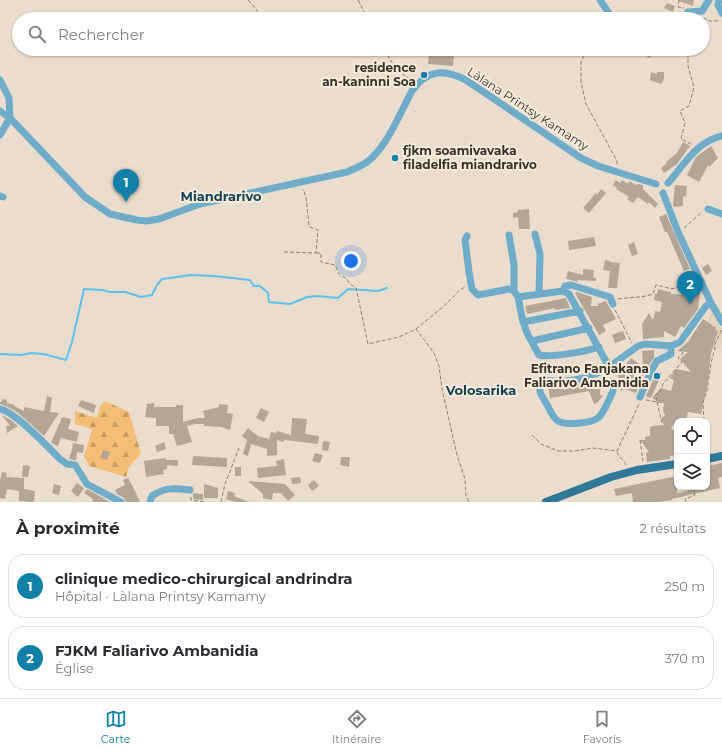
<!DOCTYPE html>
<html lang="fr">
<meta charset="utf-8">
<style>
body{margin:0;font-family:Montserrat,sans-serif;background:#f7f7f7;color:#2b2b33}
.controls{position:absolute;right:12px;bottom:12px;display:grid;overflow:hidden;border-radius:8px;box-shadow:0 1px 3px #0004}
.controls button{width:36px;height:36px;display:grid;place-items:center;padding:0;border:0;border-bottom:1px solid #e1e1e2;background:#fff;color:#2b2b33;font:20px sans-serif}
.you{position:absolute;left:351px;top:261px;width:14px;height:14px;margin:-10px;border:3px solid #fff;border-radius:50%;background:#1a73e8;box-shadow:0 0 0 6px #1a73e833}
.badge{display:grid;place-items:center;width:26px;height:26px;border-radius:50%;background:#1180a8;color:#fff;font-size:13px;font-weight:700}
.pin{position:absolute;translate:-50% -33px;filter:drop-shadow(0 1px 2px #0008)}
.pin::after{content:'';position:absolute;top:21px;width:14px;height:12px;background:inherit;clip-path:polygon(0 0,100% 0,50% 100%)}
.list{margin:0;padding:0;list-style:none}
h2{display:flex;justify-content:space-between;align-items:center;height:52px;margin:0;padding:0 16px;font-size:17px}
h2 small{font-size:13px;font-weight:400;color:#7c7c81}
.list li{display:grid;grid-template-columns:26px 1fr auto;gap:12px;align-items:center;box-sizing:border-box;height:64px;margin:0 8px 8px;padding:0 8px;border:1px solid #e1e1e2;border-radius:16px}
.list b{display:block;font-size:15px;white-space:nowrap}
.list p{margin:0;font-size:13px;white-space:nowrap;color:#7c7c81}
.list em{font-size:13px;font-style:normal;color:#7c7c81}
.icon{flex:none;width:22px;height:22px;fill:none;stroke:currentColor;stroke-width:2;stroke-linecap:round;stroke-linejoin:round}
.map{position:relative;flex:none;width:722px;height:502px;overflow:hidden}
.search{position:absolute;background:#fff;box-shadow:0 1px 3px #0004;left:12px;right:12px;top:12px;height:44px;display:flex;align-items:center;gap:10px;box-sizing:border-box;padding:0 14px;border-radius:22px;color:#7c7c81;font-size:15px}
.sheet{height:196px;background:#fff}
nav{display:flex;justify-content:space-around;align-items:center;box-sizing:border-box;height:56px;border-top:1px solid #e1e1e2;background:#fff;font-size:11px;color:#7c7c81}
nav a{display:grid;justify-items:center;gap:2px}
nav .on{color:#1180a8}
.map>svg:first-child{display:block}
</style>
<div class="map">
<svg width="722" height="502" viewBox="0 0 722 502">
<defs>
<pattern id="forest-firs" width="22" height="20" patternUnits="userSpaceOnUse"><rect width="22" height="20" fill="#f5be76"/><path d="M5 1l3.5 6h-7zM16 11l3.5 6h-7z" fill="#c79b61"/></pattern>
</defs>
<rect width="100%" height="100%" fill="#eaddcd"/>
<path fill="#e3d2bc" d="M711 310 722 331V345L717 350 713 349 714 344 703 340Z"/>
<path fill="url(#forest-firs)" d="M105 401 129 412 141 454 129 467 126 477 89 466 84 456 92 429 75 424V411L97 418 100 406Z"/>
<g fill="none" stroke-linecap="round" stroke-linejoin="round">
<path stroke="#5ec2ee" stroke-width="2" d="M0 354 21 355 31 353 43 354 66 360 72 342 84 289 102 290 110 292H125L141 297 152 295 157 285 162 279 191 275 214 276 250 280 254 286H260L268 293 269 302 290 304 307 297 317 296 338 298 348 289 378 291 387 288"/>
</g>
<path fill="#b3a697" d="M679 0H694L693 6 679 1Z
M667 3 675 6 673 12 664 8Z
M644 49H648L653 52 650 58 642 54Z
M429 54 454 55 453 66 428 64Z
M651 72 657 74V72H664V79L661 84 650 80Z
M683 142 690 146 677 164 664 173 661 168 667 163 666 162 677 153Z
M711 146 718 158 709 167 708 165 699 182 687 175 696 157Z
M616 180 620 183 622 180 628 184 629 181 636 185 638 184 643 185V189L658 204 655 208 649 202 648 204 638 197 633 203 627 199 629 197 616 189 617 188 613 185Z
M675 185 687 186 686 197 683 196V206L674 207 673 205Z
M601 189 606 193 589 213 583 208 596 193 597 195Z
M529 209 530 229H519L518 217 513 218V213L518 212V210Z
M666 214 690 269 684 271 667 232H665L659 217Z
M594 237 596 246 569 250 568 241Z
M634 242 638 254 632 256 628 245Z
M605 260 610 261V262L620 263 617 288H608L610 271 603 270Z
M708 264 712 271 706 275 702 268Z
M583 269 594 270 593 278H596V281L577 280 578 282 567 279 566 278 568 271 583 275Z
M695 280 700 292 698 309 684 328 681 326 675 337 664 331V337L655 338 654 335V338L643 339 642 324 649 313 653 320 655 311 660 312 662 302 654 300 655 293 657 294 658 289 671 292V294L684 295V292L689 293 685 284Z
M577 292 592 297 591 306H598V304L605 301H606L616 319 603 325 606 331 599 335 575 293Z
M566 298 570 308 555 310V308L527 314 525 306Z
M703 319 712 325V326L716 327 715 330 718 331 711 353 708 381 701 414 688 412 686 421H677L671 427 677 436V455L670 456V459L647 462 646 453 649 452 640 440H645V437L650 436V427H652V426L664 425 661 418 665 416 663 411 664 403H657V401L652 398 661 388 671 391 674 380 670 378 676 369 691 372 680 359 688 352 677 351 688 342Z
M623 331 626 339 615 343 612 335Z
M654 350V358L646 369 636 393 624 389 621 391 619 385 622 384 616 373 628 367 625 365 631 358 643 367 642 351Z
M657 371 662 373 651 398 646 396Z
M598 378H601L600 395 603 396 597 403 594 404 589 391 550 398 548 386H556V388L563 387V390L575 387V385Z
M47 396 52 398 50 412 59 413 44 436 17 412 8 407 0 404V402H1L3 399 7 400V403L15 405 14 406 24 411V407L44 411Z
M81 400 96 405 94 413 78 406Z
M154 403V407H176V405H183V422L198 418H205L203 411 219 407V404L228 405 227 413 233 414 230 430 221 427 204 426V424H195L187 426 192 442 177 446 173 434H169V426H156V418L145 417 147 404Z
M261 408 269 412 264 422 256 418Z
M2 415 11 420 18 426 7 433 6 426H10Z
M62 417 71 419 68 429 79 432 77 442 61 438 58 446 51 443Z
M292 418 307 419 305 434 319 436 318 444 285 440 283 442 277 440V455L267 456V449L251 444 248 456 243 454 247 440 242 436 248 428 258 436 269 439 271 432 276 433 277 431 291 435Z
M323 441 330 442 328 451 322 450Z
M164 442 166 449 157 452 155 446Z
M73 443 84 445 83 453 77 452 76 460 69 459 70 454H71Z
M103 450 110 452 107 460 100 458Z
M315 453 323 455 320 463 312 461Z
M193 456 227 458V467L192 465Z
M341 457H350L349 467 340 465Z
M166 458V460H178V466L167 465V469L163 470 164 474 146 477 144 461Z
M284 459 286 475 258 478 257 468 277 466 276 461Z
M722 463V477L718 478 720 488 672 499V500L658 502H633L632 493 616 496 614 489 677 476V493L688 491 687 487H692L693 490 707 487V466Z
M23 465 30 466 28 477H22Z
M235 467H241V476H235Z
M2 472 7 473 6 477 24 478V489L35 491 34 502 19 501V491L7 489 5 499 0 498V481Z
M300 477 301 483 292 484 291 478Z
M128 478 132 485 140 502H126L124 498 117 494 115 490 125 485 123 480Z
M314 480 319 486 312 491 308 485Z
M248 481 285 484 295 495 288 501 281 493H273L272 500 263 498V494Z
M77 483 84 488 78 497 71 491Z
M54 484 61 486 59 495 52 493Z
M204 484 218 488V498H204Z
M87 489 110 502H92L93 499 84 493Z
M228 491 235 493 234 496 249 502H236L226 499Z
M193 493 203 494V500L193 499Z"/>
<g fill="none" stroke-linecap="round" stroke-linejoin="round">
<path stroke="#898176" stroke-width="1" stroke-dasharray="4 2" stroke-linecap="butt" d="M248 0 256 9 262 19
M358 0 368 19
M679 0 678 7 684 8
M680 19 682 14
M703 19 705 18C710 22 713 22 719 20
M385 49C391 64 399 73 413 81
M594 49 584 55 581 62V82L586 104 617 161V165
M683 49 688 54V66L694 87 689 106 680 111 685 123 681 139 693 145
M684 228 702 212
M284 252 316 253 318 230 310 227 309 226 306 197 303 189
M316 253H321V262L335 265 339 274 347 279 349 283 356 288 368 344 399 337 416 329 434 353 439 366 442 389 457 455 465 479 466 496 469 502
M618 299C630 297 642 298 653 294L656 285 672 289 681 286 693 278
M615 310 632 343
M416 329 443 307 460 290 465 287
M646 400 657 402 656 394H659L663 384 682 362 678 358 683 353 680 350
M657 402 662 423
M704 421 703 403 707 390 711 363 715 348 714 346 722 329
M532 435 541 444 558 451H575L593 448 617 451 639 404
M640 440 643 461
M617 452C618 456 624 460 626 465
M191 497V500L205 502
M221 502 225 484 239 448
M686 502 685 499 695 495 693 487"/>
<path stroke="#6eacca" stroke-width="7" d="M600 0 613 19
M719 0 718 5 722 13
M688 12 702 11 709 0
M0 80 9 98 10 118 0 135
M0 111 10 118 85 197 110 214 137 220 146 221 159 219 200 204 347 172C354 169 361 166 367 162 387 147 400 113 412 91 428 69 444 69 466 80L581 158 598 166 656 184
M668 183C684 165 697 141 722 136
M663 193 678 232 711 303 722 322
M0 196 3 197
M708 209 722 214
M535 234 540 254 539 294
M509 235 514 265V291
M467 236 465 240 469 272 472 289 478 295 509 289 514 291 518 297 523 322 528 335 539 355C550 358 588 351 599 347
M563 291 565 286 571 285 610 297 613 304
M518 297 563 291 569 294 609 367C590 379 566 384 544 380L542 381C538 394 540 392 546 403 550 409 552 417 558 421 566 426 591 423 598 418 603 414 610 398 613 391
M523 322 580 311
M532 341 589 328
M609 367 638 346 645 344 671 346 680 342 706 306 711 303
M640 397 651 371 657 361 671 354V346
M0 409C14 411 49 448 60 459L67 464 75 465 87 484 121 502
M150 502 152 496C165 487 175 488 190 490"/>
<path stroke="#2e7999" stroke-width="8" d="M707 459 722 456
M546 502 611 477 637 470 677 464"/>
</g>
<g fill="#1180a8" stroke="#f7eada" stroke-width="1.5">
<circle cx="424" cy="75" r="4"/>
<circle cx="395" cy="158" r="4"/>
<circle cx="657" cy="376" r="4"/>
</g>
<g text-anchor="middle" stroke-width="4" stroke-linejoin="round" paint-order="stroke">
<g font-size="12" font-weight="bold" fill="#37322c" stroke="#f7eada" text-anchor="end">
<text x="416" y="72">residence<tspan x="416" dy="14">an-kaninni Soa</tspan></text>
<text x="403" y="155" text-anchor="start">fjkm soamivavaka<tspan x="403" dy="14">filadelfia miandrarivo</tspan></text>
<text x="649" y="373">Efitrano Fanjakana<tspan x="649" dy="14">Faliarivo Ambanidia</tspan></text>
</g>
<g font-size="12" fill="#37322c" stroke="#f7eada">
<text transform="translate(528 109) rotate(33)" y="4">Làlana Printsy Kamamy</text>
</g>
<g font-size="13" font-weight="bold" fill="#144357" stroke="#f7eada">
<text x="221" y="201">Miandrarivo</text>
<text x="481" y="395">Volosarika</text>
</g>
</g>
</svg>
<div class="controls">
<button><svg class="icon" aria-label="locate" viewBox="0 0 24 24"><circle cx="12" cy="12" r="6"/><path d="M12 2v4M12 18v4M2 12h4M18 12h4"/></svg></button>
<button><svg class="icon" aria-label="layers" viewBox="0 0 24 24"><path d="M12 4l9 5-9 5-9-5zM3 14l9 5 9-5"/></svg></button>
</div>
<div class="you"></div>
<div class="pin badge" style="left:126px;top:202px">1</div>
<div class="pin badge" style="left:690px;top:304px">2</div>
<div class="search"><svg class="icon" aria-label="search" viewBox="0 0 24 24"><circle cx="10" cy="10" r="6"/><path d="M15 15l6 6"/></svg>Rechercher</div>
</div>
<section class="sheet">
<h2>À proximité<small>2 résultats</small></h2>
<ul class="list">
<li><span class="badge">1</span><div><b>clinique medico-chirurgical andrindra</b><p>Hôpital · Làlana Printsy Kamamy</p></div><em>250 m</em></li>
<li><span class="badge">2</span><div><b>FJKM Faliarivo Ambanidia</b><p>Église</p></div><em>370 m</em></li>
</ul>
</section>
<nav>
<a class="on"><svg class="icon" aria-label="map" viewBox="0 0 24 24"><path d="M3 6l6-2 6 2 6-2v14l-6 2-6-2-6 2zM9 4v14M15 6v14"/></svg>Carte</a>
<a><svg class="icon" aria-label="directions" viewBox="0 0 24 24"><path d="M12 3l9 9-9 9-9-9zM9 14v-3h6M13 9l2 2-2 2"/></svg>Itinéraire</a>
<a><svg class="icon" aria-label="saved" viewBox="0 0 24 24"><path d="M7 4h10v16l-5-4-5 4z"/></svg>Favoris</a>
</nav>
